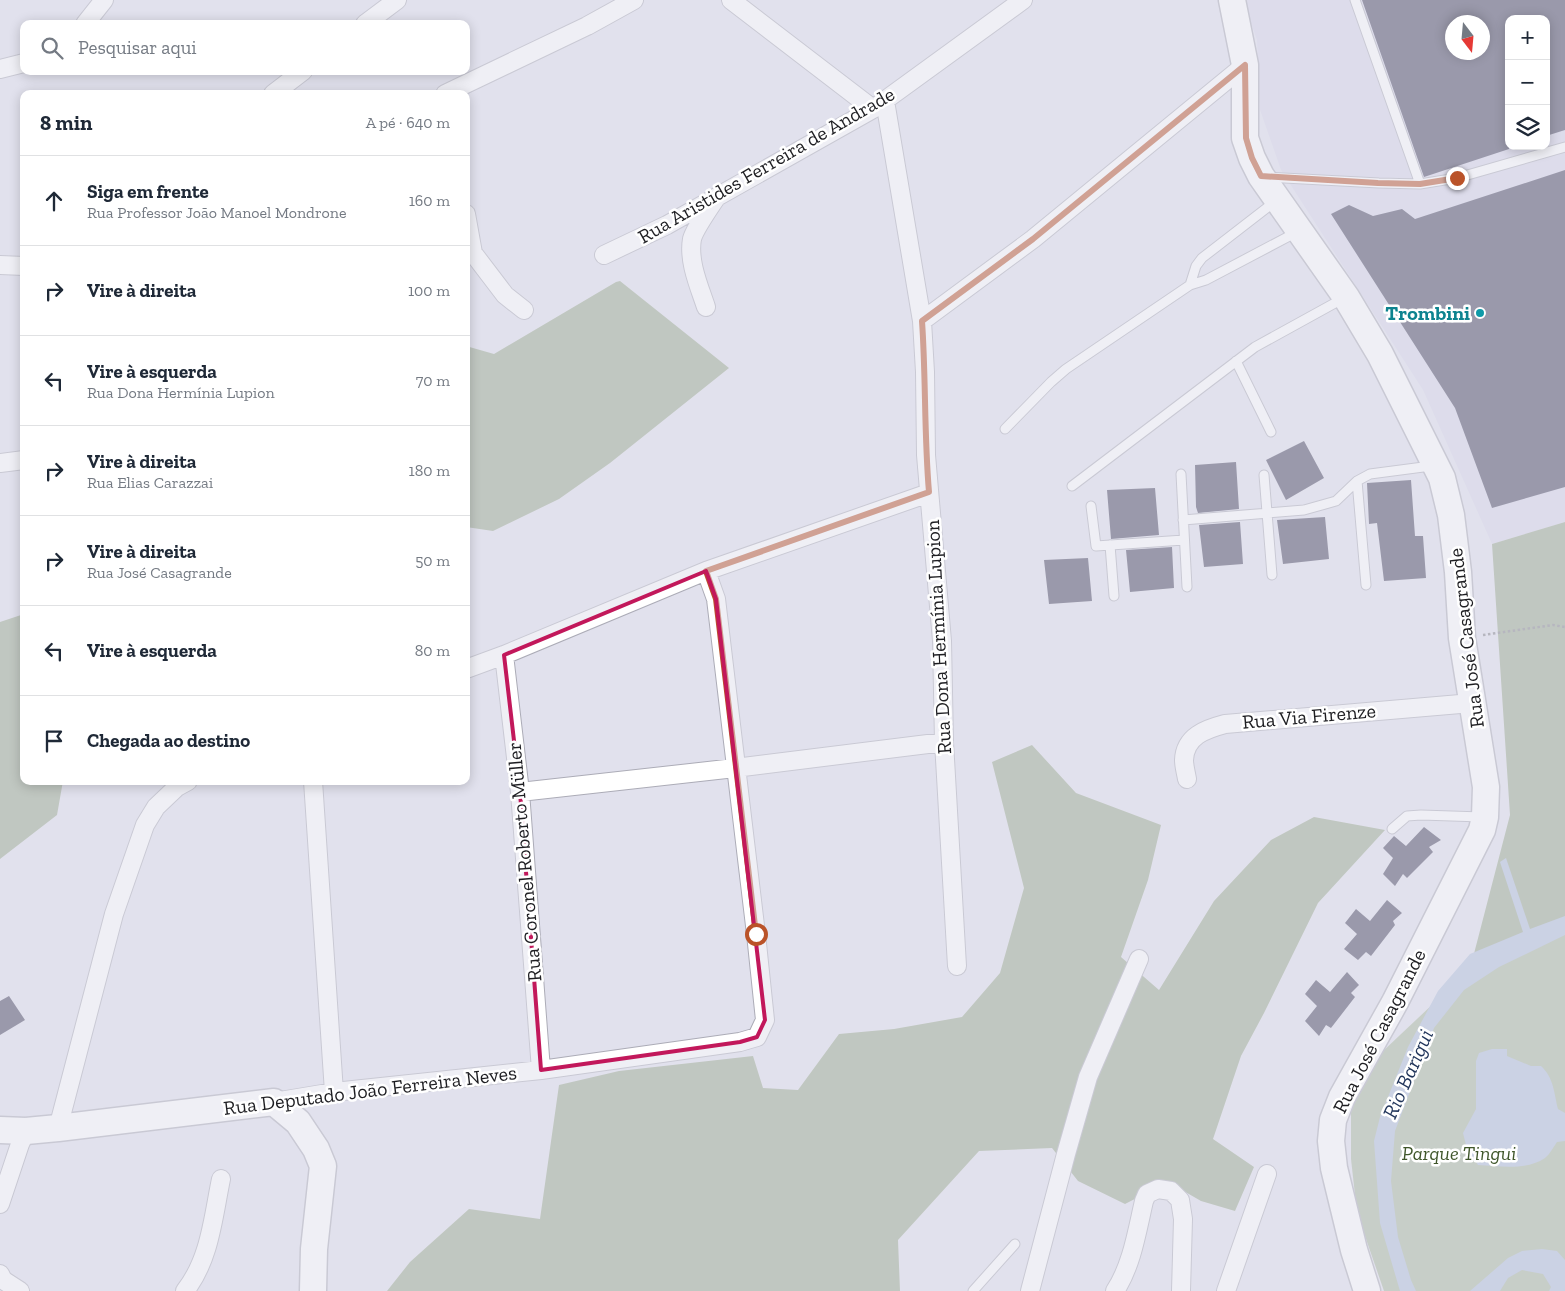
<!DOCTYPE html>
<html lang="pt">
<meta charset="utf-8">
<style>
body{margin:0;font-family:"Zilla Slab",serif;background:#f6f6f7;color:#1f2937}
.controls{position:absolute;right:15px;top:15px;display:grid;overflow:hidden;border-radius:10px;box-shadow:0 2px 12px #0003}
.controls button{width:45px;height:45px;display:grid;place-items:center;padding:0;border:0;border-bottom:1px solid #e0e1e3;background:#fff;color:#1f2937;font:25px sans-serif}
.compass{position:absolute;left:1445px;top:15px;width:45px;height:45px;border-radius:50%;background:#fff;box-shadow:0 2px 12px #0003;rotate:164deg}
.stop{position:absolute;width:15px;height:15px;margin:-11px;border:4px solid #ba5329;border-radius:50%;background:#fff}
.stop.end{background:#ba5329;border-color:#fff;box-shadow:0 1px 5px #0008}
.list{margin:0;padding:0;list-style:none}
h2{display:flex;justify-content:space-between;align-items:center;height:65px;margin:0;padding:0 20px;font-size:21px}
h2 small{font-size:16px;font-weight:400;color:#747a83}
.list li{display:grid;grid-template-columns:32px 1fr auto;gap:15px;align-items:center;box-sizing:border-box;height:90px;padding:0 20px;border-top:1px solid #e0e1e3}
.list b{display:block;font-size:19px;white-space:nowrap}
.list p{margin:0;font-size:16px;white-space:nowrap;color:#747a83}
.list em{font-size:16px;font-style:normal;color:#747a83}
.icon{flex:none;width:28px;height:28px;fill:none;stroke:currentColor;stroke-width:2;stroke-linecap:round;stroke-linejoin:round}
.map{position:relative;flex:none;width:1565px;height:1291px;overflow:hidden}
.search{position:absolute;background:#fff;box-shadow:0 2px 12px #0003;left:20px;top:20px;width:450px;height:55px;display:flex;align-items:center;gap:12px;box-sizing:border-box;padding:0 18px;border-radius:10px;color:#747a83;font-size:19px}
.panel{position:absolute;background:#fff;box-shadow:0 2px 12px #0003;left:20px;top:90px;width:450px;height:695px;border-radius:10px}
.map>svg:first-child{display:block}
</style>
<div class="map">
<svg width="1565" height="1291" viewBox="0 0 1565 1291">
<rect width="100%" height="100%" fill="#e1e1ed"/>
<path fill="#d7d6e9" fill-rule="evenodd" d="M1243 0H1565V522L1492 544 1423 390 1281 170 1260 110 1257 40ZM1509 19H1546V146H1509ZM1452 22H1482V52H1452Z"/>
<path fill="#a7b69b" d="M1565 925V1291H1384L1357 1213 1351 1159V1100L1382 1052 1470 969Z"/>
<path fill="#98a78c" d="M620 281 729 368 610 463 559 499 493 531 466 527V346L494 354 616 282Z
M1565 522V925L1470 969 1510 815 1492 544Z
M24 614V781H63L57 815 0 859V622Z
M1032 745 1076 793 1161 825 1148 880 1121 957 1159 990 1214 901 1271 840 1314 817 1385 830 1318 903 1264 1013 1241 1056 1213 1139 1254 1167 1235 1211 1201 1201 1168 1182 1125 1204 1078 1181 1052 1148 979 1151 898 1240 900 1291H387L410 1262 469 1209 540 1219 559 1085 619 1071 753 1056 763 1088 798 1090 839 1034 894 1029 962 1017 1000 973 1024 888 992 762Z"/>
<path fill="#afbeda" d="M1506 858 1530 929 1565 916V935L1499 967 1464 990 1434 1028 1395 1131 1391 1181 1398 1237 1411 1280 1416 1291H1400L1380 1223 1374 1141 1380 1117 1408 1047 1438 991 1470 954 1523 932 1500 862Z
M1492 1049H1507V1056L1531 1066H1541C1554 1078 1554 1093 1558 1109L1565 1113V1141L1557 1142C1554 1146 1550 1154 1545 1158 1526 1171 1500 1166 1478 1165L1467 1149 1463 1133 1476 1109V1061L1479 1053Z
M1542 1249 1557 1251 1565 1260V1291H1549L1551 1287 1543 1274 1522 1270 1508 1278 1500 1291H1470L1508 1258 1522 1251Z"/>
<path fill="#44425c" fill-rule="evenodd" d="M1362 0H1565V130L1546 136V19H1509V149L1424 177ZM1452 22H1482V52H1452Z
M1565 170V487L1492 508 1455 408 1331 214 1349 205 1373 216 1402 209 1415 219Z
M1304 441 1324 478 1286 500 1266 460Z
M1236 462 1239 509 1198 513 1196 507 1195 465Z
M1411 480 1415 536H1423L1426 578 1384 581 1377 523 1369 524 1367 483Z
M1155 488 1159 535 1111 539 1107 490Z
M1325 517 1329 559 1283 564 1277 520Z
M1240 522 1243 564 1204 567 1199 525Z
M1172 547 1174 588 1130 592 1126 550Z
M1088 558 1092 601 1049 604 1044 560Z
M1424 827 1441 840 1429 847 1433 852 1407 878 1403 874 1395 886 1383 874 1393 858 1383 848 1394 836 1406 846Z
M1387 900 1402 913 1393 921 1395 925 1371 956 1366 952 1358 960 1344 949 1357 934 1345 923 1356 909 1370 921Z
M1347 972 1359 985 1351 993 1355 997 1331 1028 1326 1025 1319 1036 1305 1021 1317 1006 1305 994 1316 980 1330 992Z
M9 996 25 1020 0 1035V1001Z"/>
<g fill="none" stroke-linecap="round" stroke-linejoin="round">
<g stroke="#acacb7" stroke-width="11">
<path id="lane" d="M1355 0 1420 184
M1266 177 1379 183 1420 184 1457 178 1565 147
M1190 285 1196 266 1202 258 1277 200
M1236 361 1271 432
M1005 429 1051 382 1066 369 1190 285 1206 280 1297 232
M1181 474 1187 587
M1264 475 1272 575
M1357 481 1366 585
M1072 486 1255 347 1344 298
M1091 506 1096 546 1184 540
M1183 520 1304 510 1336 501 1357 481 1370 474 1431 466
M1110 545 1114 596
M1392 829 1407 816 1421 815 1482 817
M973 1291 1015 1244"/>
</g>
<g stroke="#acacb7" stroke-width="20">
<path id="street" d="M731 0 873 109
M85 24 104 0
M365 24 397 0
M0 69 24 63
M273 94 303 71
M445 94 587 26 634 0
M885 101 922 321 925 372 926 455 942 641 944 742 957 966
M466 214 473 253 505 295 524 310
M604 255 667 225 873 109 1023 0
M0 265 24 266
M706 307C699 286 688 261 692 239 694 230 710 207 716 198
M922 321 1033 239 1245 65
M0 463 24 460
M504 655 520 792 541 1070
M466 669 504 655 706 571 929 493
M1187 779C1186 773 1184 766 1184 760 1185 736 1206 729 1225 724L1472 703
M313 781 334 1092
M520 792 735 768 944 742
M274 1102 334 1092 541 1070 740 1042 757 1037 765 1020 756 934 716 599 706 571
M58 1128 114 914 145 825 156 807 177 787 188 781
M0 1204 20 1144 26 1131
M0 1274 3 1280 20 1291
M185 1291C210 1259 213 1218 221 1179
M1030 1291 1066 1154 1088 1077 1139 959
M1115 1291C1132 1265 1137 1231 1144 1201L1147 1194 1158 1189 1171 1191 1180 1200 1183 1219 1181 1291
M1226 1291 1267 1174"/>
</g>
<g stroke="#acacb7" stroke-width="29">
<path id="secondary" d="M1232 0 1245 65V138L1252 158 1261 176 1346 297 1380 354 1442 478 1451 515 1458 572 1462 638 1486 787 1485 817 1482 830 1395 1002 1342 1097 1333 1120 1331 1141 1334 1168 1354 1250 1367 1291
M0 1130 26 1131 58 1128 274 1102 298 1122 316 1149 323 1166 314 1249 313 1291"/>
</g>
<path stroke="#808088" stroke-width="2.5" stroke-dasharray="2.5 2.5" stroke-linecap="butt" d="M1483 635 1553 625 1565 627"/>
<use href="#lane" stroke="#fff" stroke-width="9"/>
<use href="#street" stroke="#fff" stroke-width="18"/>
<use href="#secondary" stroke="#fff" stroke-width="26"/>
</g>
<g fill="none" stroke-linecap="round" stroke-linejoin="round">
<path stroke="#ba5329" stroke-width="6" d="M756 934 716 599 706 571 929 492C924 435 926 378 922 321L1033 239 1245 65 1246 138 1252 158 1261 176 1378 183 1420 184 1457 178"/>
</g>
<path d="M0 0H1565V1291H0ZM706 571 716 599 765 1020 757 1037 740 1042 541 1070 520 792 504 655Z" fill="#e1e1ed" fill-opacity=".55" fill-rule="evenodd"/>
<path fill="none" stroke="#c2185b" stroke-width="4" stroke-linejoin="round" d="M706 571 716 599 765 1020 757 1037 740 1042 541 1070 520 792 504 655Z"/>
<circle fill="#0f9aa8" stroke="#fff" stroke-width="2" cx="1480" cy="313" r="5"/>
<g text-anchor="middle" stroke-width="5" stroke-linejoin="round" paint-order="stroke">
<g font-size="20" fill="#1e1e22" stroke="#fff">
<text transform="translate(766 165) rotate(-30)" y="7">Rua Aristides Ferreira de Andrade</text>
<text transform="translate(938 637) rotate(-93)" y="7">Rua Dona Hermínia Lupion</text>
<text transform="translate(1466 638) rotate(-97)" y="7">Rua José Casagrande</text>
<text transform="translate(1309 716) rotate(-5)" y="7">Rua Via Firenze</text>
<text transform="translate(524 862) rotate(-95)" y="7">Rua Coronel Roberto Müller</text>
<text transform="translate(1379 1031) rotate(-63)" y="7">Rua José Casagrande</text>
<text transform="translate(370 1090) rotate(-7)" y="7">Rua Deputado João Ferreira Neves</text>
</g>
<g font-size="20" font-weight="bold" fill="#0d838f" stroke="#fff" text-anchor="end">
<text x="1470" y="320">Trombini</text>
</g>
<g font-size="20" font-style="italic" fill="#3f562a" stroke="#fff">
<text x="1459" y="1160">Parque Tingui</text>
</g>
<g font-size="21" font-style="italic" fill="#1f3359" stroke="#fff">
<text transform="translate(1408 1074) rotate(-66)" y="7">Rio Barigui</text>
</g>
</g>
</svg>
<div class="controls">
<button>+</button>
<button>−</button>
<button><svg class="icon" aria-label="layers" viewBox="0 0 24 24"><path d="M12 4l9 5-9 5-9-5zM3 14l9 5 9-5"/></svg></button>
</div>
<svg class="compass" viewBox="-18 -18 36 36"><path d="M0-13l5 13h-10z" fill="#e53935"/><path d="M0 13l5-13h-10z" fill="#747a83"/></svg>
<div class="stop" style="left:756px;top:934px"></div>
<div class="stop end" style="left:1457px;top:178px"></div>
<div class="search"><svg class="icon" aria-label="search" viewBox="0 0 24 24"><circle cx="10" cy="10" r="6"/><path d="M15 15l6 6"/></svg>Pesquisar aqui</div>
<section class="panel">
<h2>8 min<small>A pé · 640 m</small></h2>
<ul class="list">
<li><svg class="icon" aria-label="ahead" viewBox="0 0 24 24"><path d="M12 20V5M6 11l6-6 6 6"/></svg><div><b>Siga em frente</b><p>Rua Professor João Manoel Mondrone</p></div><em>160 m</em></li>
<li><svg class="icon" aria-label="right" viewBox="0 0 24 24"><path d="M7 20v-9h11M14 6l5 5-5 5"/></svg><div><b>Vire à direita</b></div><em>100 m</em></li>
<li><svg class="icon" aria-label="left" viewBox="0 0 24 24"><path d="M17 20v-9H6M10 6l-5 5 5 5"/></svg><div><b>Vire à esquerda</b><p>Rua Dona Hermínia Lupion</p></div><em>70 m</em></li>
<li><svg class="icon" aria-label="right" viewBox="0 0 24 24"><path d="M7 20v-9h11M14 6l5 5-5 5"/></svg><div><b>Vire à direita</b><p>Rua Elias Carazzai</p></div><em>180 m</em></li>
<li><svg class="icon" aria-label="right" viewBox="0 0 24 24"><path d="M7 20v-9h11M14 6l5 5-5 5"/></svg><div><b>Vire à direita</b><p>Rua José Casagrande</p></div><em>50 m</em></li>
<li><svg class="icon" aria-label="left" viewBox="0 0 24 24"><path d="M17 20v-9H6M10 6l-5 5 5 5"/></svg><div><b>Vire à esquerda</b></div><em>80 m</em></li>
<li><svg class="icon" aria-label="arrive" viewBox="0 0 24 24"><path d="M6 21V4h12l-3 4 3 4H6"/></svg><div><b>Chegada ao destino</b></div></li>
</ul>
</section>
</div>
